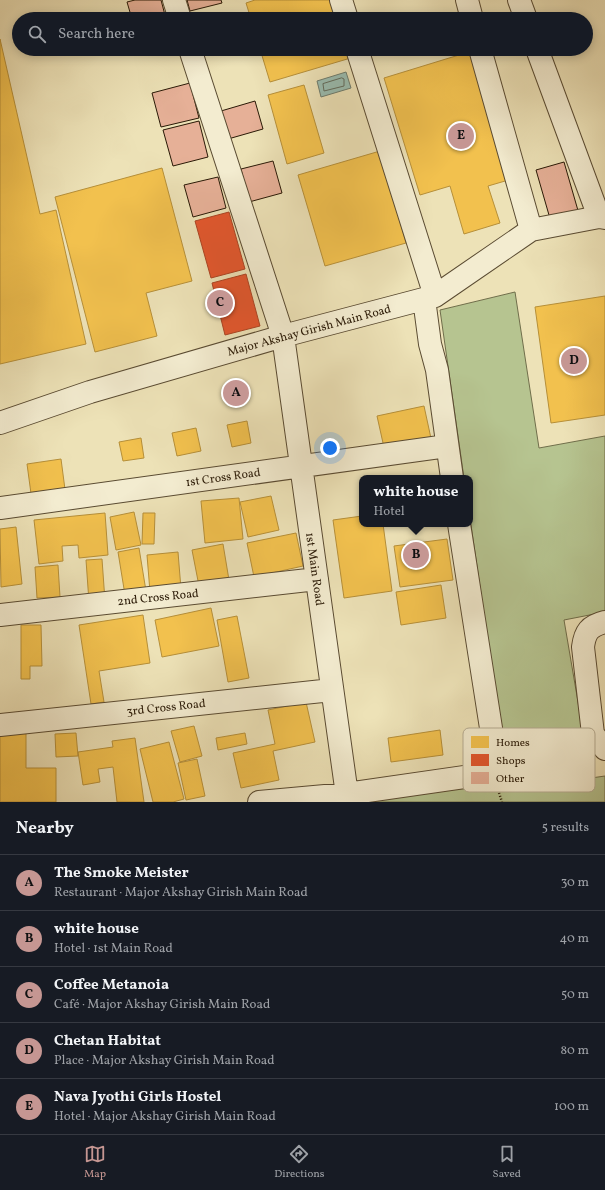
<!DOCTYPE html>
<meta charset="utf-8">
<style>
body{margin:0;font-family:Vollkorn,serif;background:#20242c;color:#f1f3f6}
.you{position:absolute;left:330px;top:448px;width:14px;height:14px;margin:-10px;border:3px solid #fff;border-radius:50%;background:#1a73e8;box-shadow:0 0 0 6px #1a73e833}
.badge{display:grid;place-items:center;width:26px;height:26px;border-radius:50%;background:#c59692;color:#111;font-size:13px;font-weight:700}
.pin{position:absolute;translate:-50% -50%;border:2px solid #fff;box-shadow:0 1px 4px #0006}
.popup{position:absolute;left:359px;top:475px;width:114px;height:52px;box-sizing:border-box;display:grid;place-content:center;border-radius:8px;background:#171b24;filter:drop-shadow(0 1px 3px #0005);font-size:13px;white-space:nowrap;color:#9ea1a6}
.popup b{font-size:15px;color:#f1f3f6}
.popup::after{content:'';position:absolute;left:50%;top:100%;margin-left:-8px;border:8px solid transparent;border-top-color:#171b24}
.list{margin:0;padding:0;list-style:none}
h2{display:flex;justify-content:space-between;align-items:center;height:52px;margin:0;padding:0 16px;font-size:17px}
h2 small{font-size:13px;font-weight:400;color:#9ea1a6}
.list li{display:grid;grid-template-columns:26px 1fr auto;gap:12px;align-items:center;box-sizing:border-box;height:56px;padding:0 16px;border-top:1px solid #363941}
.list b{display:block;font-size:15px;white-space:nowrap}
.list p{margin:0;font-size:13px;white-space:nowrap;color:#9ea1a6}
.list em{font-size:13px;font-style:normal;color:#9ea1a6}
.icon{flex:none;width:22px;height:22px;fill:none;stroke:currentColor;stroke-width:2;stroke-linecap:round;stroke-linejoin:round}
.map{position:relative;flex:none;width:605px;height:802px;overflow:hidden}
.search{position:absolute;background:#171b24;box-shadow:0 2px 10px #0003;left:12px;right:12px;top:12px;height:44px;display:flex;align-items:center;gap:10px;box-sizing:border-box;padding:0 14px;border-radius:22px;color:#9ea1a6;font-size:15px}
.sheet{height:332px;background:#171b24}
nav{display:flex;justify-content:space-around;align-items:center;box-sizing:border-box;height:56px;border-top:1px solid #363941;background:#171b24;font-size:11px;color:#9ea1a6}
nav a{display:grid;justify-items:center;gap:2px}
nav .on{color:#c59692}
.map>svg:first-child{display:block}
</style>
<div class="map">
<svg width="605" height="802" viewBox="0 0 605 802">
<rect width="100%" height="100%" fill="#ede2b7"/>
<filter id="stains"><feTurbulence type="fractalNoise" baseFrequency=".005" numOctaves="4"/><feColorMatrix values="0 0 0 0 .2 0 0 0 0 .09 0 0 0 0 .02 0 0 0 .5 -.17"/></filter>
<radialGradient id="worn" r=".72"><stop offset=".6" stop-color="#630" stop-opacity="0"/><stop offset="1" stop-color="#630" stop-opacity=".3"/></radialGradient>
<path fill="#b6c490" stroke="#706e4b" d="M515 292 539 448 605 436V612L564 620 591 778 605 776V802H364L508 780 470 518V478H464L440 310Z"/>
<path fill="#99bdb1" stroke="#6c7b6d" d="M346 72 351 88 321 97 317 81Z"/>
<path fill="#f2c14e" stroke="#b68f38" d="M255 0H338L343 19H251L246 3Z
M0 39 40 214 56 210 86 344 0 364Z
M260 49H352L354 57 270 82Z
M472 51 512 179 488 186 500 223 464 234 450 186 420 195 384 78Z
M304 85 324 153 287 164 268 95Z
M380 151 406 243 325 266 298 175Z
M162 168 192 281 146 293 157 336 95 352 55 197Z
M605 296V415L551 423 535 307Z
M424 406 432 443 385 452 377 416Z
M247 421 251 443 232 447 227 425Z
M196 428 201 451 177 456 172 433Z
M141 438 144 458 123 461 119 442Z
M61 459 66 497 32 501 27 464Z
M271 496 279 530 248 537 240 502Z
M239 498 243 539 205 543 201 501Z
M134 512 141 545 116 550 110 517Z
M105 513 108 555 79 558 78 545 62 546 63 561 39 564 34 520Z
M143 513H155L154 544H142Z
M362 516V524H383L392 591 344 598 333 520Z
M16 527 22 584 1 587 0 529Z
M296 533 303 566 254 577 247 543Z
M447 539 453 580 400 587 394 546Z
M223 544 229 580 199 586 192 550Z
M139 548 146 591 125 595 118 552Z
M178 552 181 589 150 592 147 555Z
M102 559 105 601 89 602 86 560Z
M58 565 60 597 37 598 35 567Z
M441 585 446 618 401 625 396 592Z
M211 608 219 646 162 657 155 620Z
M143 615 150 663 99 671 104 702 91 704 79 625Z
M237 616 249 678 228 682 217 620Z
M21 625H41L42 666H30V679H21Z
M306 702 315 742 273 751 279 780 241 788 233 753 275 744 268 710Z
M194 726 202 756 180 762 171 731Z
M440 730 443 755 391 762 388 738Z
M0 731H26V768H56V802H0Z
M76 733 78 756 56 757 55 734Z
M245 733 247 744 218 750 216 738Z
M135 738 144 802H117L113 767 98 769 100 782 83 785 78 752 113 747 112 741Z
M169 742 184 799 173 802H153L140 749Z
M197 759 205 796 186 800 178 763Z"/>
<path fill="#e4572e" stroke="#ac4422" d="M229 212 245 269 211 278 195 221Z
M246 274 260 326 225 335 212 283Z"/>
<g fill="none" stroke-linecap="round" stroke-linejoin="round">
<path stroke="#616b5c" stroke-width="1" d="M342 78 344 79V86L324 91 323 84Z"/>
</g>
<path fill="#e6b097" stroke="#291906" d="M135 0H161L166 19H132L127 2Z
M187 0H221L222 3 190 11Z
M190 83 199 118 161 127 152 93Z
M255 101 263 129 228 139 221 111Z
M199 121 208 157 173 166 163 130Z
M273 161 282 193 249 202 241 169Z
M564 162 579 214 551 222 536 170Z
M218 177 226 208 193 217 184 185Z"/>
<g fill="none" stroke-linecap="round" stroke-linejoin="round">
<g stroke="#5a4b32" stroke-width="24">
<path id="minor" d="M174 0 180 19
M341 0 347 19
M467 0 472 19
M519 0 526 19
M190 49 283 336 348 802
M357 49 435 296
M480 49 531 230
M537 49 599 217
M424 299 430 344 437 370 452 478
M0 423 90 392 283 336 435 296 531 230 599 217 605 218
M0 508 447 446
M0 615 317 579
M605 622C589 626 585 632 583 647L593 734 605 749
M0 725 332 690
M259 802 347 794 492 773 496 760 459 524"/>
</g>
<path stroke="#291906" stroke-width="2.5" stroke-dasharray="1 2" stroke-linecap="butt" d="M499 793 502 802"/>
<use href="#minor" stroke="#f3ecd0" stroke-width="22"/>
</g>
<g text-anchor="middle" stroke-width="4" stroke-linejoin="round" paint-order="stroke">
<g font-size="12" fill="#291906" stroke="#f3ecd0">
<text transform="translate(309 330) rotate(-15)" y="4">Major Akshay Girish Main Road</text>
<text transform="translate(223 477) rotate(-8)" y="4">1st Cross Road</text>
<text transform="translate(315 569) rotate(82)" y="4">1st Main Road</text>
<text transform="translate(158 597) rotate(-6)" y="4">2nd Cross Road</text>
<text transform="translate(166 707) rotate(-6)" y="4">3rd Cross Road</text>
</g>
</g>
<rect x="463" y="728" width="132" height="64" rx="6" fill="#f3ecd0" stroke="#b6ad93" stroke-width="1"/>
<rect x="471" y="736" width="18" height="12" fill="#f2c14e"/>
<rect x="471" y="754" width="18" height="12" fill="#e4572e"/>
<rect x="471" y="772" width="18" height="12" fill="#e6b097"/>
<g font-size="11" fill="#291906">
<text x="496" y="746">Homes</text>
<text x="496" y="764">Shops</text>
<text x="496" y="782">Other</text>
</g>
<rect width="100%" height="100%" filter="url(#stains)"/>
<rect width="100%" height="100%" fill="url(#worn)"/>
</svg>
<div class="you"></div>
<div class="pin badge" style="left:236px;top:393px">A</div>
<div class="pin badge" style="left:416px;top:555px">B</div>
<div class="popup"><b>white house</b>Hotel</div>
<div class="pin badge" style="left:220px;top:303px">C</div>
<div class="pin badge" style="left:574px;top:361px">D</div>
<div class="pin badge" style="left:461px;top:136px">E</div>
<div class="search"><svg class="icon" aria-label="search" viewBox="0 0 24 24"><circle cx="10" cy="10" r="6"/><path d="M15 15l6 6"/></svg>Search here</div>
</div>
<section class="sheet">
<h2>Nearby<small>5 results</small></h2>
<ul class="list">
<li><span class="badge">A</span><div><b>The Smoke Meister</b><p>Restaurant · Major Akshay Girish Main Road</p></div><em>30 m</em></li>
<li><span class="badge">B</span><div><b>white house</b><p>Hotel · 1st Main Road</p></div><em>40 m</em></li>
<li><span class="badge">C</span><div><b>Coffee Metanoia</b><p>Café · Major Akshay Girish Main Road</p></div><em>50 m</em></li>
<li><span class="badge">D</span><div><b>Chetan Habitat</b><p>Place · Major Akshay Girish Main Road</p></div><em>80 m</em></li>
<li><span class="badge">E</span><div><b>Nava Jyothi Girls Hostel</b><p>Hotel · Major Akshay Girish Main Road</p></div><em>100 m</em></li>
</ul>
</section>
<nav>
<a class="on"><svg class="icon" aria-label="map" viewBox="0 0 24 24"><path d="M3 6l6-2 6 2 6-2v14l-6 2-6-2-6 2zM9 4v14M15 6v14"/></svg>Map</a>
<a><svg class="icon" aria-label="directions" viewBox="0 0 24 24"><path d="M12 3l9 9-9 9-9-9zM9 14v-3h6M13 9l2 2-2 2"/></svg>Directions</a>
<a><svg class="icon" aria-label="saved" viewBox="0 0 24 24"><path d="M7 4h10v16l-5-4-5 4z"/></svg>Saved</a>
</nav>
